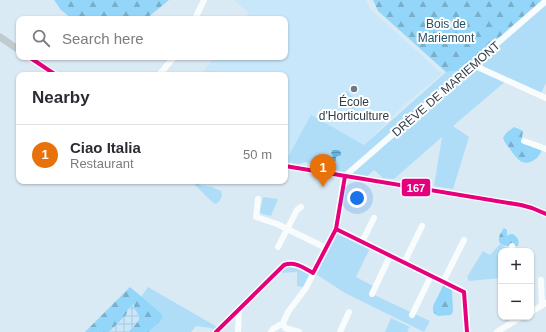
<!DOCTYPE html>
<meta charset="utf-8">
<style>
body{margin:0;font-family:Helvetica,sans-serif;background:#f2f2f3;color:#2b2b33}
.controls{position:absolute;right:12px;bottom:12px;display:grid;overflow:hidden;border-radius:8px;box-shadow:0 1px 3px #0004}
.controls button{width:36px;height:36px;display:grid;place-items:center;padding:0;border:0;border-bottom:1px solid #e1e1e2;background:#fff;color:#2b2b33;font:20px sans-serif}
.you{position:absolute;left:357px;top:198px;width:14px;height:14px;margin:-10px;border:3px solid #fff;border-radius:50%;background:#1a73e8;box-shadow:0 0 0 6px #1a73e833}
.badge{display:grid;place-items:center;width:26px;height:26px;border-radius:50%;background:#1a73e8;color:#fff;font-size:13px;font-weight:700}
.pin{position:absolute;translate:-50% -33px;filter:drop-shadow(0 1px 2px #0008)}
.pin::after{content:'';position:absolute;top:21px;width:14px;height:12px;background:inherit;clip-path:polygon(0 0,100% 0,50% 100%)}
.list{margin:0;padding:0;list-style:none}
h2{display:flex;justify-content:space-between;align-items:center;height:52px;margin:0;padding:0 16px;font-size:17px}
h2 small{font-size:13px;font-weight:400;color:#7c7c81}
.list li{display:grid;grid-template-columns:26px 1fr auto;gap:12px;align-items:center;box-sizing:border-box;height:60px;padding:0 16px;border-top:1px solid #e1e1e2}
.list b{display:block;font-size:15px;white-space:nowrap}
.list p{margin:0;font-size:13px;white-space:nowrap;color:#7c7c81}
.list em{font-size:13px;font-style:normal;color:#7c7c81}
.icon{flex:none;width:22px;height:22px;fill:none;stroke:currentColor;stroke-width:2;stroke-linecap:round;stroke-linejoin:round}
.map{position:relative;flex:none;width:546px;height:332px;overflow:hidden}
.search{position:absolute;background:#fff;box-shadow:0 1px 3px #0004;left:16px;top:16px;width:272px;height:44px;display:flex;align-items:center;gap:10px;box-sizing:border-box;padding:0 14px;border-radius:8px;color:#7c7c81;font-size:15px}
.panel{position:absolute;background:#fff;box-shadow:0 1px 3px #0004;left:16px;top:72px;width:272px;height:112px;border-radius:8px}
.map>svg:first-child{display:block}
</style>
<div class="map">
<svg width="546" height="332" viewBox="0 0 546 332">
<defs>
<pattern id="industrial-grid" width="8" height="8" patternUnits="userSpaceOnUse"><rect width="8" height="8" fill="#c8e7fa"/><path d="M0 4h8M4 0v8" fill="none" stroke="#acc7d8"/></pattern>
<pattern id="forest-firs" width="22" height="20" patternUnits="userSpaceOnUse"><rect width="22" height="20" fill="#94d6f9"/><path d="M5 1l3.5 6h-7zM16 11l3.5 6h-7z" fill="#79afcb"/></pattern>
<pattern id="water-rules" width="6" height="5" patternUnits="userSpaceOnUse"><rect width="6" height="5" fill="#62b6de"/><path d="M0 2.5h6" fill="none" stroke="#5195b6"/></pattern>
</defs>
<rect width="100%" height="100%" fill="#daeaf4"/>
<path fill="#c8e7fa" d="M234 0H366L371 10 442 74 405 104 339 170 327 168 324 165 304 163 299 165 285 162V75H200L215 57H285V19H245L249 13Z"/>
<path fill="url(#industrial-grid)" d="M135 303V310L139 317V320L128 332H109L126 315 128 309Z"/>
<path fill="#afddf8" d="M546 1V83L540 95 507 80 453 126 469 137 453 189 434 186 442 137 394 179 383 178 374 170 364 179 337 175 338 170 327 167 325 165 304 162 299 164 289 162 288 157 311 115 364 145 446 72 457 70Z
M347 91 359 105 353 111 341 96Z
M191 181H196L200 185 212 187 221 191C223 196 221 202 215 204L211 201Z
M263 197 278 199 271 216 262 214 260 212Z
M337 234H340L370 248 356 277 375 287 372 294 430 321 424 332 345 293 316 274 336 235Z
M500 244 510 250V251H501V278L469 281 467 277 483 251 490 255Z
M293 265 308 272 310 275 303 287 297 286V272L277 273 284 267Z
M148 287 219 328 217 332 211 328 196 326 191 332H149L163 318 162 314 141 297Z
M391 318 410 327 407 331 409 332H385Z"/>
<path fill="url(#forest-firs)" d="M54 0H169L146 19H72L61 10Z
M373 0H542L462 70 446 72 378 11Z
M514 127 519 129 523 131 522 137 524 141 542 149C541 153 539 155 537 158 526 167 519 162 512 152 509 147 505 144 503 138L506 133Z
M504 228 507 230V236L510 234H513C517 237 520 240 518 246 512 246 497 248 499 238 499 235 502 232 503 229Z
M443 286 448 287 452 290 453 311 451 315 438 316 434 313 433 310V306Z
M130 287 162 314 163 318 149 332H128C131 329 138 323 139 319 140 314 133 310 134 304L128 309 126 315 109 332H85Z"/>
<path fill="url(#water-rules)" d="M333 150H338L340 151 341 153V155L336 157V161L334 162 330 163 327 160 326 158 328 157H333V156L331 153Z"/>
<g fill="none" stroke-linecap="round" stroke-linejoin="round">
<path stroke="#f9fcfd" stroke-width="6" d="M195 19 204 0
M473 65 546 98
M159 75 174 57
M524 141 546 149
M258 199 256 217 277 224 326 248
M336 229 464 292 467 332
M362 242 374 218
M512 246V251
M278 247 297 210 301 207
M404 263 422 226
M541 280 542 305
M443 282 464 240
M372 294 390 256
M531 312 546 303
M412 315 431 276
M216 332 239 309 284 265C294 260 304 268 313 273
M238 332 239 309
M271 332 273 329 283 323
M299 332 285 328 283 323 288 312 306 288 336 229 343 184 345 176 546 1
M340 332 349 312
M497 332 521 317"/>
<path stroke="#c0cbd0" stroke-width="7" d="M0 37 19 50
M29 57 56 75
M285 166 521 205 532 208 546 214"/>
<g stroke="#fff" stroke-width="7">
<path id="bus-1" d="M29 57 56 75
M285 166 521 205 532 208 546 214
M336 229 464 292
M313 273 336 229 345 176
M464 292 467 332
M216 332 284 265C295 261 304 268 313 273"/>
</g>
<use href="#bus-1" stroke="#e5007d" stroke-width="4"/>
</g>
<circle fill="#6c7a84" stroke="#fff" stroke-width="1.5" cx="354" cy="89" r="4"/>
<g text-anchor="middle" stroke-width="4" stroke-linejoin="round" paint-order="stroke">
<g font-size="12" fill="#265269" stroke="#fff">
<text x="446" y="28">Bois de<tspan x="446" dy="14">Mariemont</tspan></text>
</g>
<g font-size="12" fill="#303e47" stroke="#fff">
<text transform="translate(446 89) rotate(-41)" y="4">DRÈVE DE MARIEMONT</text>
</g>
<g font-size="12" fill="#303e47" stroke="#fff">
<text x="354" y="106">École<tspan x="354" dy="14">d'Horticulture</tspan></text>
</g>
</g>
<rect stroke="#fff" stroke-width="1.5" x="401" y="178" width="30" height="19" rx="4" fill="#e5007d"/>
<g font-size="11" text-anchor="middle" font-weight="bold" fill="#fff">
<text x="416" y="192">167</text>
</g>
</svg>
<div class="controls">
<button>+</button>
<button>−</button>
</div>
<div class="you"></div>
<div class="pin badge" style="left:323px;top:187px;background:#e8710a">1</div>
<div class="search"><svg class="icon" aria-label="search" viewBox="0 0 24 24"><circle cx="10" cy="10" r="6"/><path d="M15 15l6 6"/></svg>Search here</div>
<section class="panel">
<h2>Nearby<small></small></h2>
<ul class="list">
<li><span class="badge" style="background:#e8710a">1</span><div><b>Ciao Italia</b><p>Restaurant</p></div><em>50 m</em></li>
</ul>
</section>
</div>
